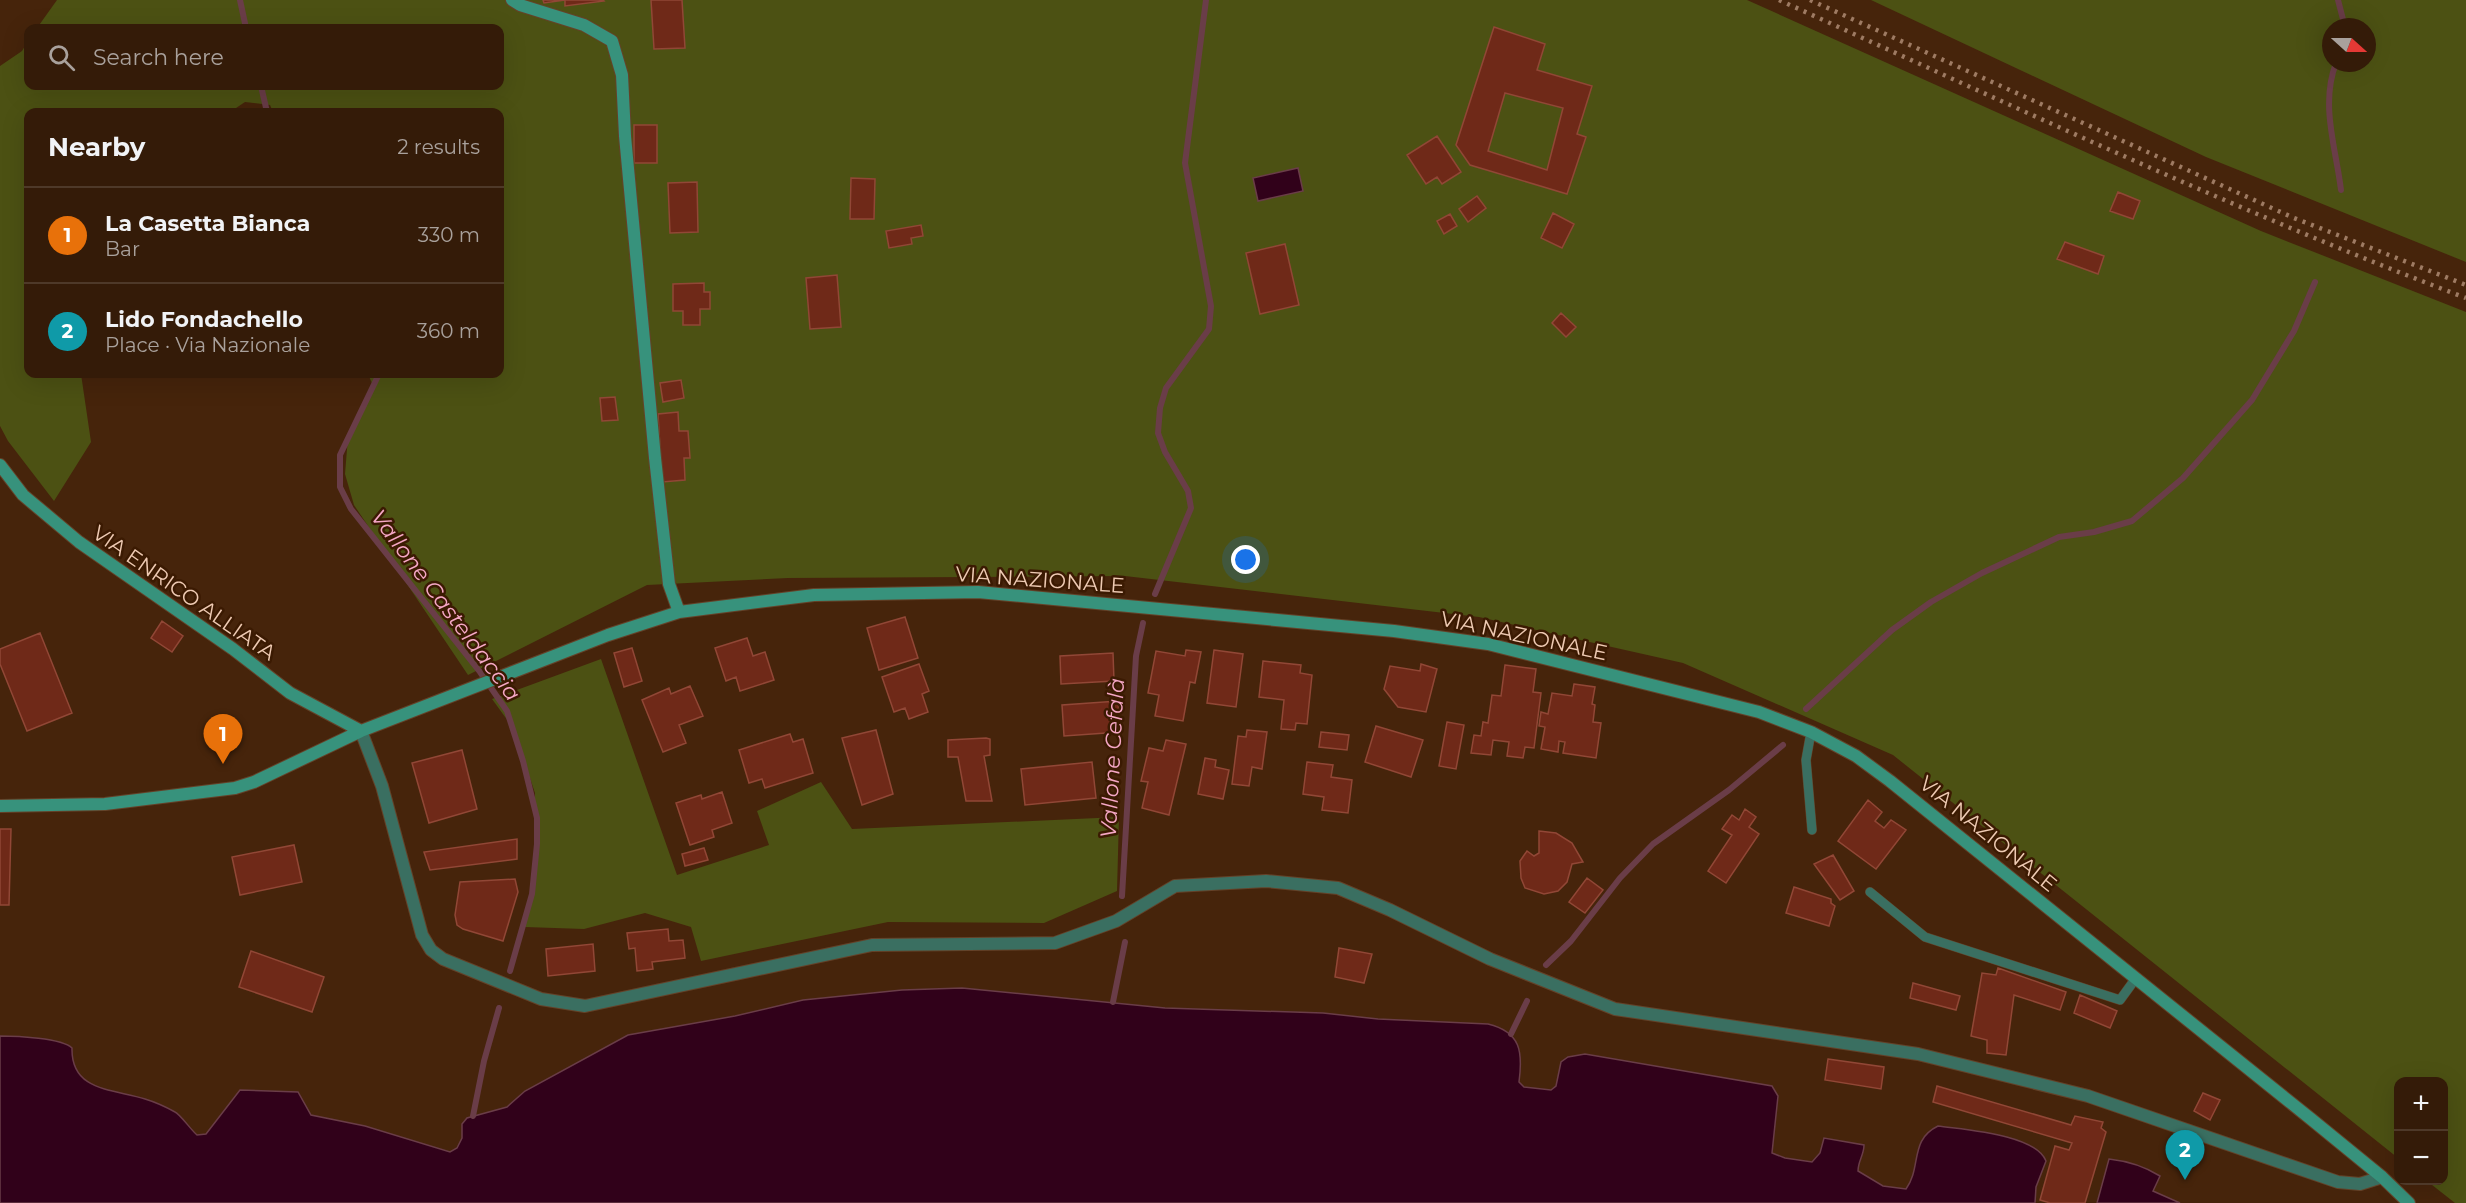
<!DOCTYPE html>
<meta charset="utf-8">
<style>
body{margin:0;font-family:Montserrat,sans-serif;background:#3f2816;color:#f1f3f6}
.controls{position:absolute;right:18px;bottom:18px;display:grid;overflow:hidden;border-radius:12px;box-shadow:0 6px 24px #0002}
.controls button{width:54px;height:54px;display:grid;place-items:center;padding:0;border:0;border-bottom:2px solid #4e3929;background:#341b08;color:#f1f3f6;font:30px sans-serif}
.compass{position:absolute;left:2322px;top:18px;width:54px;height:54px;border-radius:50%;background:#341b08;box-shadow:0 6px 24px #0002;rotate:111deg}
.you{position:absolute;left:1246px;top:560px;width:21px;height:21px;margin:-15px;border:4px solid #fff;border-radius:50%;background:#1a73e8;box-shadow:0 0 0 9px #1a73e833}
.badge{display:grid;place-items:center;width:39px;height:39px;border-radius:50%;background:#8bbbb9;color:#fff;font-size:20px;font-weight:700}
.pin{position:absolute;translate:-50% -50px;filter:drop-shadow(0 2px 3px #0008)}
.pin::after{content:'';position:absolute;top:32px;width:21px;height:18px;background:inherit;clip-path:polygon(0 0,100% 0,50% 100%)}
.list{margin:0;padding:0;list-style:none}
h2{display:flex;justify-content:space-between;align-items:center;height:78px;margin:0;padding:0 24px;font-size:26px}
h2 small{font-size:20px;font-weight:400;color:#a9a19c}
.list li{display:grid;grid-template-columns:39px 1fr auto;gap:18px;align-items:center;box-sizing:border-box;height:96px;padding:0 24px;border-top:2px solid #4e3929}
.list b{display:block;font-size:22px;white-space:nowrap}
.list p{margin:0;font-size:20px;white-space:nowrap;color:#a9a19c}
.list em{font-size:20px;font-style:normal;color:#a9a19c}
.icon{flex:none;width:33px;height:33px;fill:none;stroke:currentColor;stroke-width:2;stroke-linecap:round;stroke-linejoin:round}
.map{position:relative;flex:none;width:2466px;height:1203px;overflow:hidden}
.search{position:absolute;background:#341b08;box-shadow:0 6px 24px #0002;left:24px;top:24px;width:480px;height:66px;display:flex;align-items:center;gap:15px;box-sizing:border-box;padding:0 21px;border-radius:12px;color:#a9a19c;font-size:22px}
.panel{position:absolute;background:#341b08;box-shadow:0 6px 24px #0002;left:24px;top:108px;width:480px;height:270px;border-radius:12px}
.map>svg:first-child{display:block}
</style>
<div class="map">
<svg width="2466" height="1203" viewBox="0 0 2466 1203">
<rect width="100%" height="100%" fill="#46240b"/>
<path fill="#4c5113" fill-rule="evenodd" d="M57 0H1747L2261 231 2466 312V1203H2455L2427 1181 2444 1180V1082H2398V1158L1893 755 1683 663 1479 617 1125 576 788 578 647 585 468 675 354 505 345 474 348 437 374 388 368 374H500V112H273L270 105 245 102 230 112H28V374H81L91 442 54 501 8 441 0 426V66L22 51 28 41V86H500V28H37Z
M1871 0H2466V262L2206 157ZM2331 27H2367V63H2331Z
M601 659 677 875 769 845 757 811 821 782 852 829 1119 817 1117 891 1044 923 888 922 701 961 691 927 645 913 584 929 525 927 535 884V793L513 728 492 699Z"/>
<path fill="#31011a" stroke="#6a3d48" stroke-width="1.5" d="M1298 168 1303 191 1258 201 1253 178Z
M962 988 1165 1008 1323 1013 1378 1019 1488 1024C1521 1032 1523 1052 1519 1082L1524 1087 1551 1090 1556 1086 1561 1062 1568 1057 1585 1054 1772 1086 1778 1096 1772 1153 1785 1158 1812 1162 1820 1153 1824 1138 1864 1145C1864 1155 1858 1161 1858 1171L1883 1186 1906 1189C1922 1167 1909 1140 1938 1126 1965 1130 2035 1134 2046 1161L2036 1187 2035 1203H0V1036C16 1036 62 1038 72 1048 71 1092 114 1089 145 1099 155 1102 166 1107 175 1112 180 1114 191 1130 197 1135L206 1134 240 1090 298 1092 311 1115 365 1126 450 1152 457 1148 462 1138V1124L467 1118 507 1107 525 1091 628 1035 735 1016 803 1000 902 990Z
M2109 1159C2127 1161 2144 1166 2160 1176L2153 1191 2180 1203H2097Z"/>
<g fill="none" stroke-linecap="round" stroke-linejoin="round">
<path stroke="#6a3d48" stroke-width="6" d="M240 0 246 28
M2338 0 2345 27
M2336 63C2320 105 2336 148 2341 190
M261 86 267 112
M379 374 340 455V487L351 509 480 672 507 711 523 761 537 818V844L532 894 510 971
M1155 594 1191 508 1188 491 1165 452 1158 433 1160 408 1166 388 1209 329 1211 306 1185 163 1206 0
M1806 709 1892 630 1931 602 1982 573 2059 537 2094 532 2132 521 2183 478 2252 400 2294 331 2315 282
M1122 896 1136 656 1143 623
M1546 965 1571 941 1620 878 1653 844 1729 790 1783 745
M1113 1002 1125 942
M1511 1034 1527 1001
M473 1116 484 1061 499 1008"/>
</g>
<path fill="#6f2918" stroke="#914736" stroke-width="1.5" fill-rule="evenodd" d="M543 0H603L604 1 565 6V0L544 3Z
M651 0H682L685 48 654 49Z
M1494 27 1545 44 1537 70 1592 86 1577 134 1586 137 1567 194 1470 165 1456 145ZM1505 93 1563 108 1547 170 1488 151Z
M634 125H657V163H634Z
M1437 136 1461 172 1442 184 1437 177 1426 184 1407 155Z
M851 178 875 179 874 219H850Z
M697 182 698 232 670 233 668 183Z
M2118 192 2140 201 2133 219 2110 211Z
M1477 196 1486 208 1468 222 1459 209Z
M1553 213 1574 224 1562 248 1541 238Z
M1450 214 1457 226 1444 234 1437 221Z
M921 225 923 236 911 238 912 244 889 248 886 231Z
M2065 242 2104 256 2098 274 2057 259Z
M1285 244 1299 305 1260 314 1246 253Z
M837 275 841 327 810 329 806 278Z
M704 283V292H710V309H700V325H683V311H673V284Z
M1561 313 1576 327 1566 337 1552 323Z
M681 380 684 398 663 402 660 383Z
M615 397 618 420 602 421 600 398Z
M678 412 679 431H688L690 458H684L685 480 662 482 658 414Z
M905 617 918 658 879 670 867 628Z
M162 621 183 636 172 652 151 638Z
M40 633 72 713 27 731 0 664V649Z
M747 638 753 656 765 652 774 680 740 691 736 677 726 681 715 648Z
M632 648 642 681 624 687 614 653Z
M1186 650 1201 652 1195 683 1190 682 1183 721 1155 716 1159 695 1148 693 1156 651 1185 656Z
M1214 650 1243 654 1236 707 1207 703Z
M1113 653 1114 681 1061 684 1060 656Z
M1263 661 1301 665 1300 673 1312 675 1307 724 1296 723 1295 730 1281 729 1284 700 1259 697Z
M919 664 929 691 922 694 928 712 909 719 905 708 894 712 882 677Z
M1421 664 1437 669 1426 712 1398 707 1384 689 1390 666 1420 671Z
M1505 665 1536 669 1533 692 1541 693 1534 748 1525 747 1523 758 1507 756 1509 742 1493 740 1491 755 1471 753 1474 735 1481 736 1483 722 1488 723 1492 695 1501 696Z
M1574 684 1595 687 1592 704 1595 705 1593 722 1601 723 1596 758 1563 753 1565 742 1559 741 1558 752 1541 749 1545 727 1539 726 1541 712 1548 714 1552 693 1572 696Z
M690 686 703 716 679 725 686 743 663 752 642 700 669 688 671 694Z
M1118 701 1120 732 1064 736 1062 705Z
M1447 722 1464 725 1456 769 1439 766Z
M1376 726 1423 740 1411 777 1365 762Z
M876 730 893 794 862 805 842 738Z
M1247 730 1267 732 1262 769 1252 767 1249 786 1232 784 1238 736 1246 737Z
M1321 732 1349 735 1347 750 1319 747Z
M790 734 793 742 803 739 813 773 765 788 762 779 749 783 739 750Z
M986 738 990 739V755L984 756 992 801H966L958 757H948V740Z
M1166 740 1186 744 1169 815 1142 808 1148 782 1141 781 1149 748 1163 751Z
M462 750 477 809 429 823 412 763Z
M1205 758 1216 760 1215 767 1229 770 1223 799 1198 794Z
M1092 762 1096 798 1025 805 1021 769Z
M1307 762 1333 765 1331 777 1352 780 1348 813 1322 810 1324 797 1303 794Z
M722 792 732 823 712 830 714 837 690 845 676 803 701 795 702 799Z
M1868 800 1882 812 1875 821 1884 828 1891 820 1906 830 1876 869 1838 841Z
M1745 809 1756 817 1749 827 1759 834 1726 883 1708 871 1732 835 1722 829 1732 815 1739 820Z
M0 829H11L9 905H0Z
M1539 831 1556 833 1572 843 1583 862 1572 864 1567 882 1558 891 1544 894 1525 888 1521 878 1520 861 1527 851 1534 856 1539 853Z
M517 839V859L430 870 424 852Z
M294 845 302 882 240 895 232 857Z
M704 848 708 860 685 866 682 854Z
M1833 855 1854 891 1840 900 1814 864Z
M1587 878 1603 890 1585 913 1569 902Z
M515 879 518 892 503 941 463 929 457 925 455 915 460 882Z
M1794 887 1831 899V903L1835 906 1829 926 1786 913Z
M668 929 669 941 683 940 685 958 652 962 653 969 637 971 635 948 629 949 627 933Z
M593 944 595 971 548 976 546 949Z
M1339 948 1372 954 1364 983 1335 977Z
M251 951 324 977 312 1012 239 987Z
M1998 968 2066 992 2060 1010 2014 995 2006 1055 1987 1053V1040L1971 1036 1982 973 1996 975Z
M1913 983 1960 996 1956 1010 1910 998Z
M2080 995 2117 1011 2110 1028 2074 1013Z
M1828 1059 1884 1067 1881 1089 1825 1080Z
M1937 1086 2071 1125 2075 1116 2103 1122 2101 1128 2106 1132 2085 1203H2050L2040 1200 2055 1146 2069 1150 2072 1143 1933 1102Z
M2203 1093 2220 1100 2210 1120 2194 1111Z"/>
<g fill="none" stroke-linecap="round" stroke-linejoin="round">
<g stroke="#644229" stroke-width="10">
<path id="lane" d="M1811 732 1806 760 1812 830
M1870 892 1925 937 2120 1000 2136 978"/>
</g>
<g stroke="#644229" stroke-width="14">
<path id="street" d="M361 731 382 786 422 935 431 950 443 959 541 999 585 1006 872 945 1055 943 1116 921 1175 886 1266 881 1338 888 1390 910 1490 959 1615 1009 1918 1054 2088 1096 2338 1182 2360 1184 2382 1177"/>
</g>
<g stroke="#644229" stroke-width="14">
<path id="secondary" d="M512 0 520 5 584 25 612 41 622 75 625 136 655 458 669 584 679 612
M0 465 23 495 79 542 233 649 290 693 361 731
M0 806 105 804 235 788 254 782 361 731 608 635 679 612 814 595 978 592 1394 631 1488 644 1759 712 1811 732 1856 756 1890 781 2311 1119 2382 1177 2409 1203"/>
</g>
<use href="#lane" stroke="#3a6f61" stroke-width="9"/>
<use href="#street" stroke="#3a6f61" stroke-width="12"/>
<use href="#secondary" stroke="#37927c" stroke-width="12"/>
<path stroke="#9e7b63" stroke-width="4.5" stroke-dasharray="3 6" stroke-linecap="butt" d="M1779 0C2007 103 2233 210 2466 298
M1810 0 2294 218 2466 285"/>
</g>
<g text-anchor="middle" stroke-width="5" stroke-linejoin="round" paint-order="stroke">
<g font-size="21" fill="#eecab3" stroke="#3b1a02">
<text transform="translate(1040 580) rotate(4)" y="7">VIA NAZIONALE</text>
<text transform="translate(184 593) rotate(35)" y="7">VIA ENRICO ALLIATA</text>
<text transform="translate(1524 636) rotate(12)" y="7">VIA NAZIONALE</text>
<text transform="translate(1988 834) rotate(39)" y="7">VIA NAZIONALE</text>
</g>
<g font-size="22" font-style="italic" fill="#f5a7c5" stroke="#3b1a02">
<text transform="translate(446 605) rotate(53)" y="8">Vallone Casteldaccia</text>
<text transform="translate(1112 758) rotate(-87)" y="8">Vallone Cefalà</text>
</g>
</g>
</svg>
<div class="controls">
<button>+</button>
<button>−</button>
</div>
<svg class="compass" viewBox="-18 -18 36 36"><path d="M0-13l5 13h-10z" fill="#e53935"/><path d="M0 13l5-13h-10z" fill="#a9a19c"/></svg>
<div class="you"></div>
<div class="pin badge" style="left:223px;top:764px;background:#e8710a">1</div>
<div class="pin badge" style="left:2185px;top:1180px;background:#0f9aa8">2</div>
<div class="search"><svg class="icon" aria-label="search" viewBox="0 0 24 24"><circle cx="10" cy="10" r="6"/><path d="M15 15l6 6"/></svg>Search here</div>
<section class="panel">
<h2>Nearby<small>2 results</small></h2>
<ul class="list">
<li><span class="badge" style="background:#e8710a">1</span><div><b>La Casetta Bianca</b><p>Bar</p></div><em>330 m</em></li>
<li><span class="badge" style="background:#0f9aa8">2</span><div><b>Lido Fondachello</b><p>Place · Via Nazionale</p></div><em>360 m</em></li>
</ul>
</section>
</div>
